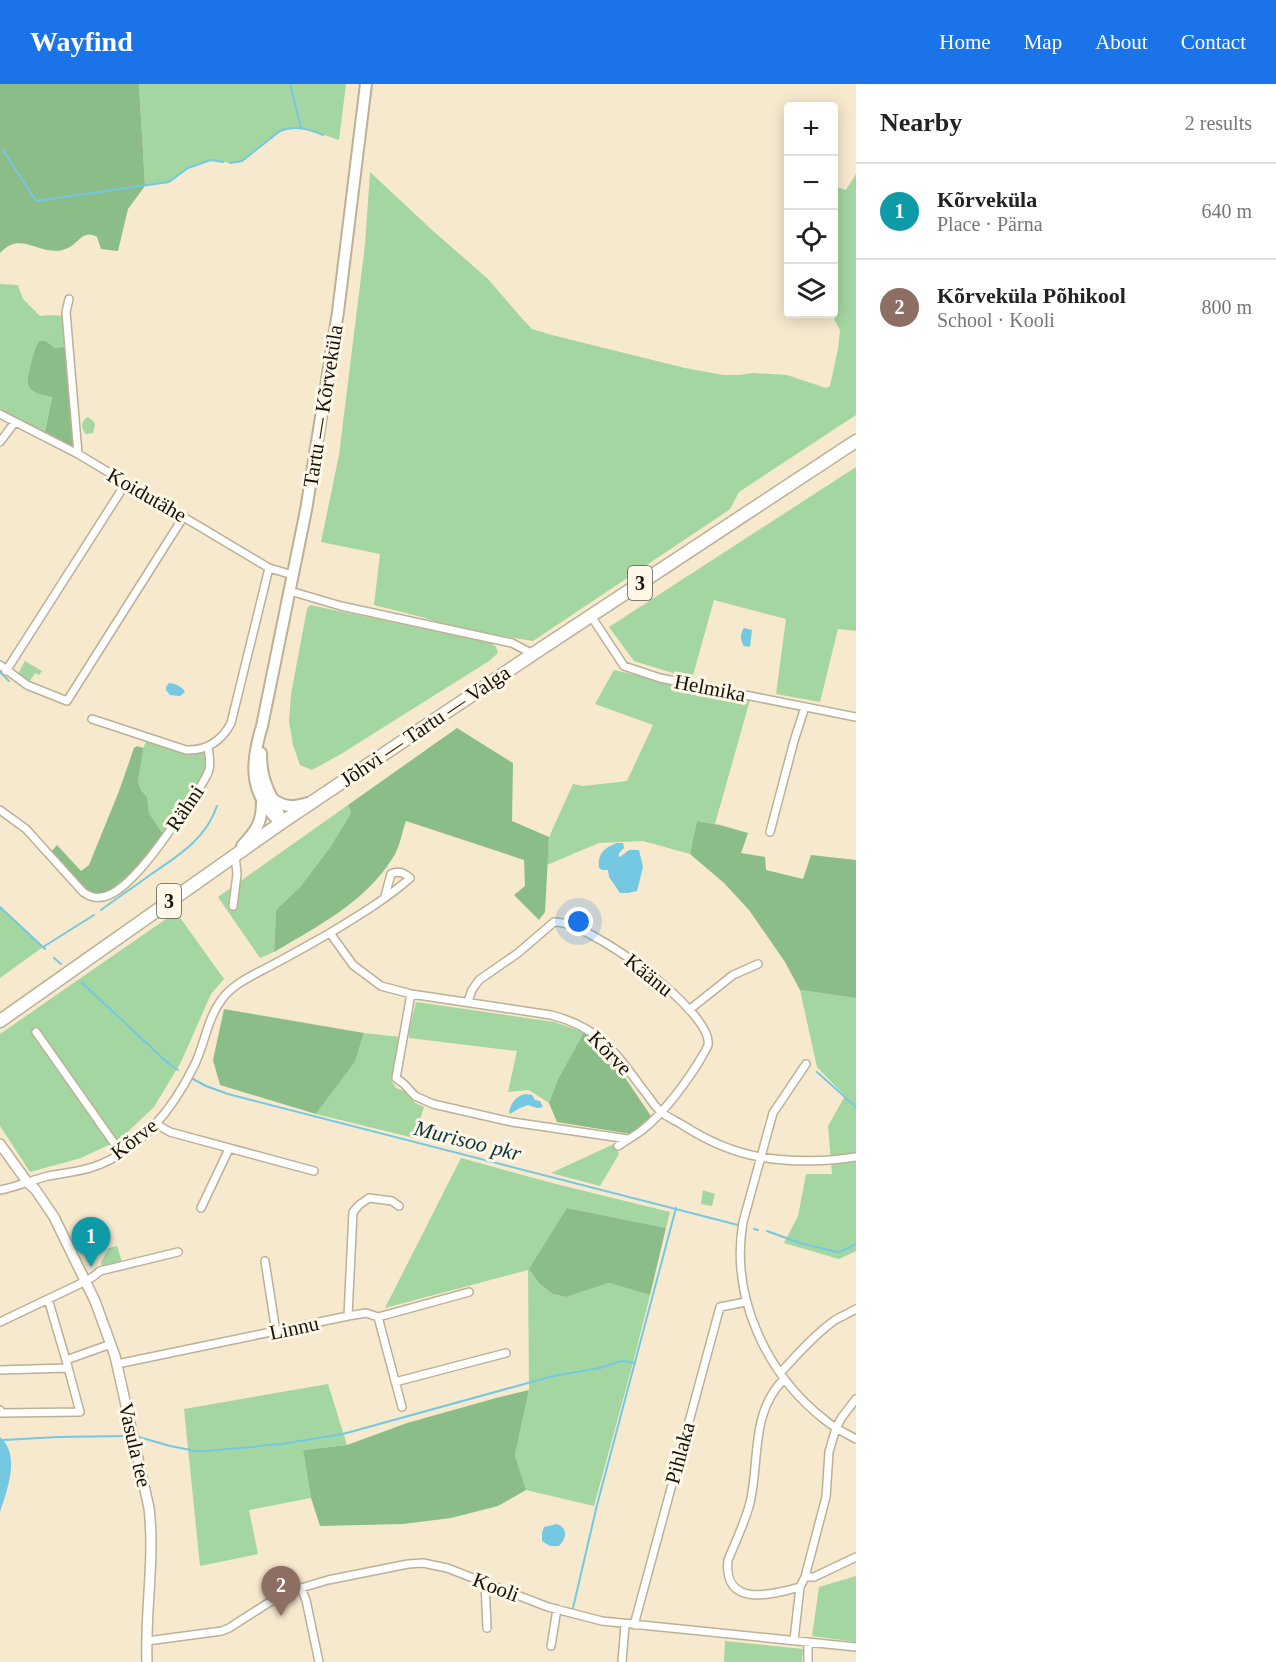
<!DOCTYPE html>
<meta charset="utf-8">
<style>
body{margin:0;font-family:Georgia,serif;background:#f2f2f2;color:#222}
.controls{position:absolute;right:18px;top:18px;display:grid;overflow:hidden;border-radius:6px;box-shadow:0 3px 15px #0003}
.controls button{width:54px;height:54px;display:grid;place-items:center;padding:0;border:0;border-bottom:2px solid #e0e0e0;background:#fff;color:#222;font:30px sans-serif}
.you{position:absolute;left:579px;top:838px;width:21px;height:21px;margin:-15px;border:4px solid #fff;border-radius:50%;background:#1a73e8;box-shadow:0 0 0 9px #1a73e833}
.badge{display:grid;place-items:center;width:39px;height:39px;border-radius:50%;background:#1a73e8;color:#fff;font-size:20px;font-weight:700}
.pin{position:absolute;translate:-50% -50px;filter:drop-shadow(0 2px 3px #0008)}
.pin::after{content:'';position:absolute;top:32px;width:21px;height:18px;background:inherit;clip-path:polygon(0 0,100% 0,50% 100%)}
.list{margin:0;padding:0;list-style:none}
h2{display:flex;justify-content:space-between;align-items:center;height:78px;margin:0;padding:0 24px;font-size:26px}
h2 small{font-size:20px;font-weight:400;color:#767676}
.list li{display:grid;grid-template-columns:39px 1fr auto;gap:18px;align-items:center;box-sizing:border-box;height:96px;padding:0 24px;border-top:2px solid #e0e0e0}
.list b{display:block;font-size:22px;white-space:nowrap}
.list p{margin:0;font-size:20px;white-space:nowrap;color:#767676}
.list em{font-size:20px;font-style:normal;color:#767676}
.icon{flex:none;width:33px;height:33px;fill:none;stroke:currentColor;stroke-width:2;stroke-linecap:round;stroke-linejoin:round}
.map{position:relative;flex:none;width:856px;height:1578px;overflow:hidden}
header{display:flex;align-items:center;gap:36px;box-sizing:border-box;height:84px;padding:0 30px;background:#1a73e8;color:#fff}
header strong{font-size:28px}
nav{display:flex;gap:33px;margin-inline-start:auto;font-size:21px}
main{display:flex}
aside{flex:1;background:#fff}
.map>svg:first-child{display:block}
</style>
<header>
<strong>Wayfind</strong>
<nav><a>Home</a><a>Map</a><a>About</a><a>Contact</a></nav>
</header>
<main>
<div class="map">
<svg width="856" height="1578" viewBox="0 0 856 1578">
<rect width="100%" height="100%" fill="#f6e9ce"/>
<path fill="#a4d6a2" d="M139 0H346L339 56C320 50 300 39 280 47L242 77 230 79 211 76 188 84 169 98 145 102Z
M370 88 432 146 488 195 519 231 532 245 552 251 685 284 723 291H739L753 289 787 291 826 304 830 302 838 265 840 246 834 235V102L846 106 856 90V331L739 408 730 425 720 432 533 557 457 545 425 534 374 521 380 470 321 458 339 371 365 161Z
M0 200 18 201 23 215 40 232 49 231 67 232 69 262 55 264 46 257 52 312 44 353 0 330Z
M88 333 94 338 95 341 93 349 86 350C81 345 80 337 88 333Z
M856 383V547L838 545 820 618 776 610 786 535 714 516 692 595 634 577 609 543Z
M310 521 491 559 496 563 498 569 489 577 341 670 312 686 300 681 293 661 289 637 291 610 307 525Z
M25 577 42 587 39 591 35 589 30 597 18 590Z
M614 586 750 616 715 740 697 737 690 770 643 757 599 759 547 781 549 753 573 700 583 702 627 697 653 641 595 620Z
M148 654 186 666 208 663 209 686 165 753 149 729 147 713 141 706 138 697 143 664Z
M348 721 351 729 329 765 300 803 276 826 274 868 260 874 218 813Z
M0 823 43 863 0 894Z
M176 828 224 895 211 910 181 978 154 1023 119 1056 81 1074 30 1088 0 1042V950Z
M800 906 856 914V1167L839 1175 784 1159 798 1132 806 1090H832L828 1042 845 1012 817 983Z
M416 918 554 938 584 948 558 995 549 1019 529 1006 508 1008 517 967 409 954V947Z
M364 949 401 953 392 998 396 1004 404 1007 415 1019 424 1023 414 1054 316 1030 355 978Z
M614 1060 619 1070 600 1102 551 1089Z
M461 1074 552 1099 670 1128 666 1144 567 1124 540 1200 553 1210 566 1213 609 1199 650 1211 634 1275 594 1422 526 1406 515 1371 529 1306 528 1186 385 1224Z
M703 1106 715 1110 712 1122 701 1120Z
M102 1140 107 1161 95 1155 92 1142Z
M117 1162 122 1178 102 1183 101 1178 109 1164Z
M328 1300 347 1361 303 1366 311 1414 249 1426 258 1470 200 1482 184 1325Z
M856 1492V1558L812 1552 819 1503Z
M725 1557 803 1565 802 1578H724Z"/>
<path fill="#8bbd89" d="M0 0H139L145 102 128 125 118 167 101 165 97 153C83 145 79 159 68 164 42 176 22 144 0 169Z
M39 257H46L55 264 69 262 78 370 44 353 52 313C26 308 25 303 31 280 33 272 35 264 39 257Z
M457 644 513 679 512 737 549 753 545 828 539 836 514 811 525 802 524 776 406 737C402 748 400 762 394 772 366 818 318 842 274 868L276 826 300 803 329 765 351 729 348 721Z
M137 662 143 664V667L138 697 141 706 147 713 149 729 165 753 122 803 99 814 85 805 51 768 57 761 81 787 89 781 119 707 134 664Z
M697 737 720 741 748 749 741 769 765 773 766 786 803 795 811 771 856 776V914L800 906 785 878 749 826 724 799 690 770Z
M224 925 364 949 355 978 316 1030 220 1001 213 976Z
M584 948 609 970 651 1032 631 1050 557 1038 549 1019 558 995Z
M567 1124 666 1144 650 1211 609 1199 566 1213 553 1210 540 1200 529 1185Z
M529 1306 515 1371 526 1406 498 1422 451 1434 403 1440 320 1442 311 1414 303 1366 347 1361 407 1339 496 1314Z"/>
<path fill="#74c8e1" d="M744 544 752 546 750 563 744 562C740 557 740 549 744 544Z
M169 599C174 599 183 603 185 608L180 612 170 611 166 606V603Z
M617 759H623L624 764 619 769V772L620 773 629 766H639L643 783 637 807 628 809H620L609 793 608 786H602L599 784C597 770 605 763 617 759Z
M525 1010 532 1011 535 1016 540 1017 543 1023 537 1024 528 1021 520 1024 510 1030 509 1028C511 1019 516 1012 525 1010Z
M0 1353C21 1371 7 1406 0 1428Z
M557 1440C568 1444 567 1454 559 1462H550L542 1457V1449L544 1443Z"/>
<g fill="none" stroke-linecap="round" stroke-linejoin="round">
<path stroke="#74c8e1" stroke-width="2" d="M290 0 301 44
M3 66 36 117 169 98 188 84 211 76 223 78
M230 79 242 77 280 47C295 41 309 45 323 51
M0 588 9 597
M0 823 45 865
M101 826C117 814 134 803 150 791 178 772 206 755 217 722
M43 863 94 831
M54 874 61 880
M82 899 169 980 178 986
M817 988 856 1023
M193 995 206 1002 228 1010 738 1141
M754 1145 758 1146
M767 1147 800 1159 837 1168 842 1167 856 1160
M139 1353 170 1362 196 1367H208L281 1360 343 1350 553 1292 600 1284 617 1278 623 1277 635 1279
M3 1356 58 1353 127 1352
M573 1524 597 1421 676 1124"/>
<g stroke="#bcb096" stroke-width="10">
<path id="minor" d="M69 215 66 228 78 370
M0 330 78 370 269 484 293 491
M0 358 15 338
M290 507 341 522 512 559 533 570
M591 532 624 582 660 594 856 633
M0 581 27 601 67 617 184 432
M6 587 126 399
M92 635 186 666C206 667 222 657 231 639L269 484
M0 726 26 745 83 808C91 814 100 815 109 811 135 800 168 749 185 725 193 713 204 700 209 686 211 678 209 671 208 663
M770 748 794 657 805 623
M233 822 237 790 235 771
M330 849C356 833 388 814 410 794 404 789 399 786 391 790L385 812
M411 910 396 994 404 1000 415 1012 433 1020 512 1038 628 1055
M468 917 472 906 479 896 518 869 554 838C587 836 714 928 708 961 706 967 700 975 697 981 682 1004 663 1030 641 1047 634 1052 626 1057 618 1062
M689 926 733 891 758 880
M36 948 121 1069
M806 980 773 1029 743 1138C730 1212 766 1290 825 1336 834 1344 845 1349 856 1355
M156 1040 170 1048 314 1087
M0 1106C17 1103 32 1096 48 1092 63 1089 78 1088 93 1083 140 1067 173 1025 194 982 205 960 207 935 222 915 235 898 256 890 274 880 293 870 312 859 330 849L353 881 381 902 411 910 551 931C598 943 614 966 641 1003 648 1011 654 1022 661 1028 667 1033 674 1036 681 1040 704 1055 732 1068 760 1073 788 1078 829 1078 856 1073
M201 1124 229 1065
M265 1177 276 1248
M48 1215 66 1276
M348 1232 353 1128 359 1121 369 1114 392 1117 399 1122
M378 1233 402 1323
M0 1238 86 1197 94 1192 100 1187 178 1168
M117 1280 348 1232 366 1229 378 1233 469 1208
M0 1286 67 1284
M780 1289C797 1271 814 1251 835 1236 842 1232 849 1229 856 1225
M784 1295C750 1329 760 1376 750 1419 745 1438 736 1457 728 1476 723 1524 771 1511 800 1503
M395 1298 506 1269
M0 1326 1 1329 80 1328 66 1276 111 1260
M805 1493H814L856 1473
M485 1499 487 1544
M301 1504 306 1516 319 1578
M634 1541 720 1223 746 1218
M794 1556 800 1503 805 1493 826 1413 829 1368 836 1344 842 1333 856 1315
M147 1557 222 1547 229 1544 276 1514 301 1504 328 1496 408 1480 423 1479 447 1484 548 1523 602 1537 856 1563
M551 1562 557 1525
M622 1578 625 1541
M808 1578V1558"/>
</g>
<g stroke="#bcb096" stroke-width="12">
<path id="tertiary" d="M0 1060 28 1099 35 1105 54 1133 95 1217 115 1272 149 1424C155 1475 145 1526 147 1578"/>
</g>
<g stroke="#bcb096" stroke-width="14">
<path id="secondary" d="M261 669C261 681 262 692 267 703 272 716 279 725 281 739
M274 716C286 724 295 723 308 719
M281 739C249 710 250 681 262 642L306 426 338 228 366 0
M242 762C256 747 262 739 262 718"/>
</g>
<g stroke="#bcb096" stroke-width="15">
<path id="trunk" d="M0 937 281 739 533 570 856 357"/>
</g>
<use href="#minor" stroke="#fff" stroke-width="7"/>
<use href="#tertiary" stroke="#fff" stroke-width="9"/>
<use href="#secondary" stroke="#fff" stroke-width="10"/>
<use href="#trunk" stroke="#fff" stroke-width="12"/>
</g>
<g text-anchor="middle" stroke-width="6" stroke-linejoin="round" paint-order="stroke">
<g fill="#fff7e7" stroke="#5d574c" stroke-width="1.5">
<rect x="628" y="482" width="24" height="34" rx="4.5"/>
<rect x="157" y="800" width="24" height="34" rx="4.5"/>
</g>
<g font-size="20" font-weight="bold" fill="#171209">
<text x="640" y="506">3</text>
<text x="169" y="824">3</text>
</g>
<g font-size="21" fill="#171209" stroke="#fff7e7">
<text transform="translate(323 322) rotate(-81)" y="7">Tartu — Kõrveküla</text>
<text transform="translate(147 411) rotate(30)" y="7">Koidutähe</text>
<text transform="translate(710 604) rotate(11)" y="7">Helmika</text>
<text transform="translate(425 642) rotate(-34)" y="7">Jõhvi — Tartu — Valga</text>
<text transform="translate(185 724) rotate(-56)" y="7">Rähni</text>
<text transform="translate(649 891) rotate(39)" y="7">Käänu</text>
<text transform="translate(610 969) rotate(46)" y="7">Kõrve</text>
<text transform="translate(134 1055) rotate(-38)" y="7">Kõrve</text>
<text transform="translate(294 1244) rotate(-12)" y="7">Linnu</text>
<text transform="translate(135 1361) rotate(77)" y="7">Vasula tee</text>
<text transform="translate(680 1369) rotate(-75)" y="7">Pihlaka</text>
<text transform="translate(496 1503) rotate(21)" y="7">Kooli</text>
</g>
<g font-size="22" font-style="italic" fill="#0d3540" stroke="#fff7e7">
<text transform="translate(468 1056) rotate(14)" y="8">Murisoo pkr</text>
</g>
</g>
</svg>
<div class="controls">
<button>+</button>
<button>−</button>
<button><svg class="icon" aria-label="locate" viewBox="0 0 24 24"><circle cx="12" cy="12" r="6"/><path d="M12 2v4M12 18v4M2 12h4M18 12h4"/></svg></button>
<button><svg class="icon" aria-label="layers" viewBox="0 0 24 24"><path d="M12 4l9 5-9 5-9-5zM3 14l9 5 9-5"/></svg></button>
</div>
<div class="you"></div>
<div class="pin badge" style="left:91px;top:1183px;background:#0f9aa8">1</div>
<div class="pin badge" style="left:281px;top:1532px;background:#8d6e63">2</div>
</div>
<aside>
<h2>Nearby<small>2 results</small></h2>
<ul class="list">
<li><span class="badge" style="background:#0f9aa8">1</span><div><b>Kõrveküla</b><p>Place · Pärna</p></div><em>640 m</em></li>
<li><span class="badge" style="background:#8d6e63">2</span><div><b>Kõrveküla Põhikool</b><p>School · Kooli</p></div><em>800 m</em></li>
</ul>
</aside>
</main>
